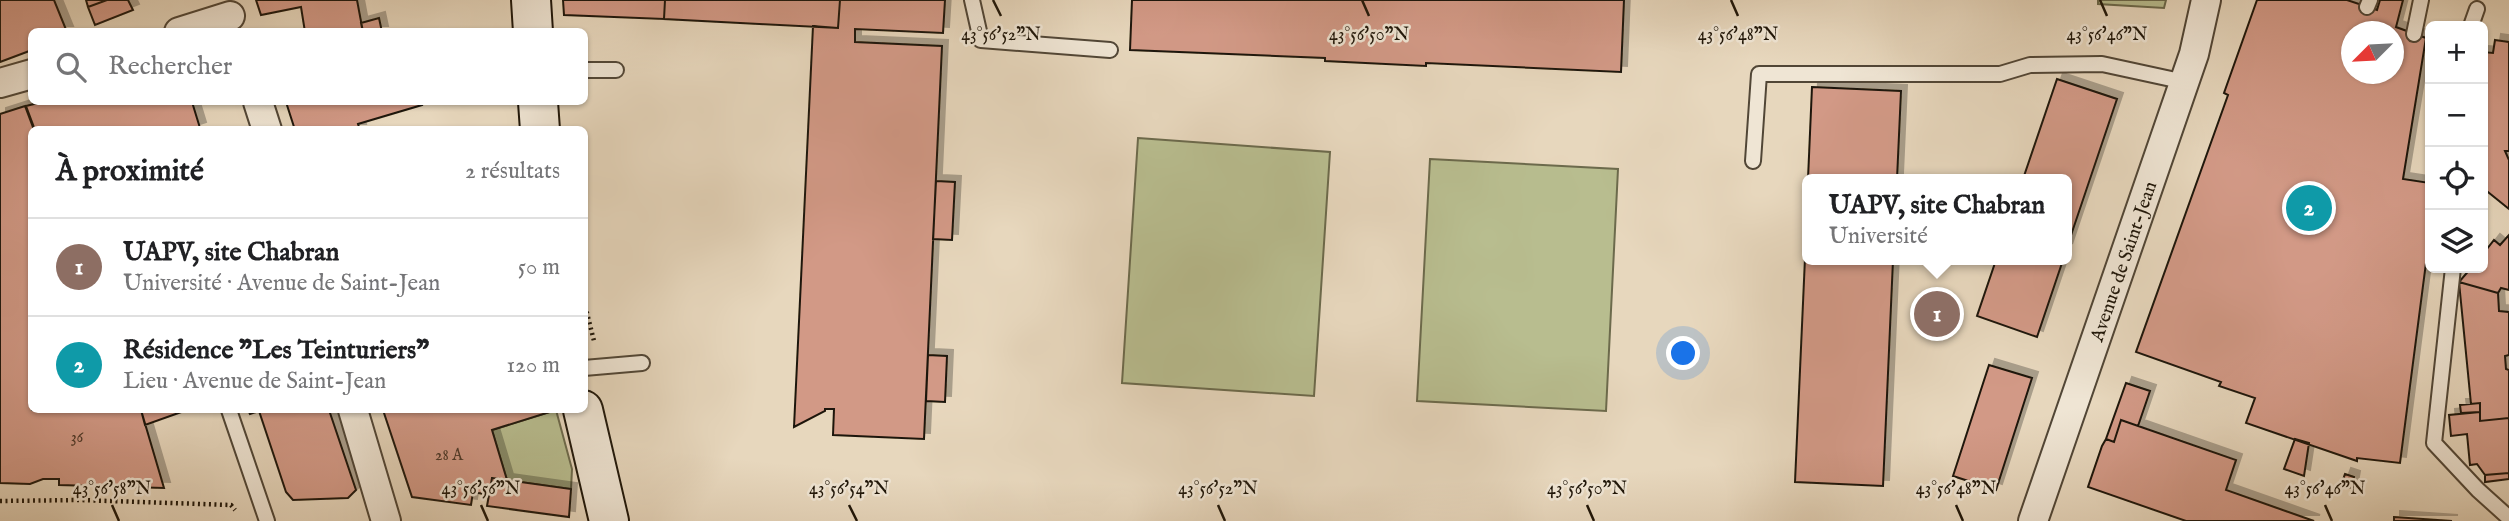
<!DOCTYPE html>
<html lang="fr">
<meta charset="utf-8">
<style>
body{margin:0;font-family:"IM FELL English",serif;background:#f2f2f2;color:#202124}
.controls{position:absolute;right:21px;top:21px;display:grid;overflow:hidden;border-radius:10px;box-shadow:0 2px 5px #0004}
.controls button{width:63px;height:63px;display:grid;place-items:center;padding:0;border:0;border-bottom:2px solid #e0e0e0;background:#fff;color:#202124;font:35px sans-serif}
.compass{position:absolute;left:2341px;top:21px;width:63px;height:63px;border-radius:50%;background:#fff;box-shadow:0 2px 5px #0004;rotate:246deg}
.you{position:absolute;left:1684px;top:354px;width:24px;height:24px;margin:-18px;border:5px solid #fff;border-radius:50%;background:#1a73e8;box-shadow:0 0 0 10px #1a73e833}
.badge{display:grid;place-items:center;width:46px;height:46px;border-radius:50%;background:#8f2418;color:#fff;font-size:23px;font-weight:700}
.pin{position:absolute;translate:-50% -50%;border:4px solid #fff;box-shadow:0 2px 7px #0006}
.popup{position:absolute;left:1802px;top:174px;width:270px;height:91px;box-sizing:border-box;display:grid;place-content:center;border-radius:10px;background:#fff;filter:drop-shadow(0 2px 5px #0005);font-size:23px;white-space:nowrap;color:#757577}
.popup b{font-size:26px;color:#202124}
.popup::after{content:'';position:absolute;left:50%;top:100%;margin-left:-14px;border:14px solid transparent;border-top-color:#fff}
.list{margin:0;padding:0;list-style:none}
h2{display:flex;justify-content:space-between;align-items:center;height:91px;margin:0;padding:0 28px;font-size:30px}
h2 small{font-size:23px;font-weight:400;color:#757577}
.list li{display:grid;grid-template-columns:46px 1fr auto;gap:21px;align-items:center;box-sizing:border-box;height:98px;padding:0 28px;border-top:2px solid #e0e0e0}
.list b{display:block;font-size:26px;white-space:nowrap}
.list p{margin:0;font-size:23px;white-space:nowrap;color:#757577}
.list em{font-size:23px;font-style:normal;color:#757577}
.icon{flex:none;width:38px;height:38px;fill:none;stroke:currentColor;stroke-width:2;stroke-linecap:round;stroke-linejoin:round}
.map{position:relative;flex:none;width:2509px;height:521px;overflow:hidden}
.search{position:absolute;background:#fff;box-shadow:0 2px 5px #0004;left:28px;top:28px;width:560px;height:77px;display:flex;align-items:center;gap:18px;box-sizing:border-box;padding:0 24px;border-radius:10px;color:#757577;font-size:26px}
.panel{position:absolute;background:#fff;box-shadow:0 2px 5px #0004;left:28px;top:126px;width:560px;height:287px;border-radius:10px}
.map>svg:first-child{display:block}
</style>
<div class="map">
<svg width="2509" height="521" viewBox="0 0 2509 521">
<defs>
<filter id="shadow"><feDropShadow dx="6" dy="-6" stdDeviation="0" flood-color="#0004"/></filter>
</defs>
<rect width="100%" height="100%" fill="#e7d7bd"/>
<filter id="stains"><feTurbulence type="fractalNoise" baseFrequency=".00286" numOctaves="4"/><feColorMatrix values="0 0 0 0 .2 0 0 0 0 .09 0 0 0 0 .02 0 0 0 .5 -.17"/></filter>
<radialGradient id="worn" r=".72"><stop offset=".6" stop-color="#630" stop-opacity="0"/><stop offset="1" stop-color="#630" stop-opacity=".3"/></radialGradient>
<path fill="#b8bd8f" stroke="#6c6a4c" stroke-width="2" d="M2098 0H2166L2164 8 2098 4Z
M1138 138 1330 152 1314 396 1122 383Z
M1430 159 1618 169 1606 411 1417 401Z
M556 410 572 469 571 489 507 480 492 430Z"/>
<path fill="#d29986" stroke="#1f1609" stroke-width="2" fill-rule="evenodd" filter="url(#shadow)" d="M0 0H54L67 32H32V50L0 62Z
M86 0H107L88 7Z
M107 0H128L133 10 95 25 88 7Z
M256 0H357L363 32H305L301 7 261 15Z
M563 0H665L664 19 564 15Z
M665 0H840L838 28 664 19Z
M840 0H945L943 33 855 29V42L942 46 924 439 833 435 834 409H825V411L794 427 813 26 838 28Z
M1132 0H1624L1621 72 1426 63V66L1325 61V58L1130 50Z
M2257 0H2347L2377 10 2380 0H2403L2396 27 2426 38 2403 179 2430 183V232L2400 463 2357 458V461L2246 423 2255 398 2219 386 2221 382 2136 352 2228 95 2224 93ZM2352 32H2394V74H2352Z
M379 18 382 32H363L361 23Z
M2495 40 2509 42V151H2505L2509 160V209L2483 188V52L2493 53Z
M2057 79 2117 99 2066 250V179H2023Z
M1812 87 1901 91 1897 179H1808Z
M42 102H192L200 128 194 130H35L26 106Z
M286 102H421L422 105 358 124 360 130H295Z
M25 106 34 130H32V410H141L164 488 59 485V479H43L30 484 0 483V114Z
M936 181 955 182 952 240 933 239Z
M1808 191V260H1893L1883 486 1795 482Z
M2509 235V290L2501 288 2498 293 2459 282 2471 268H2483V254L2494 240 2500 245Z
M1996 260H2063L2037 337 1977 316Z
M2459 282 2498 293 2499 311 2509 312V355L2505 356 2506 369 2509 370V418L2480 421V403L2471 404Z
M928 355 947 356 945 402 926 401Z
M1989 365 2032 378 1996 490 1953 476Z
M2126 383 2150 391 2138 426 2121 420 2114 442 2106 439Z
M2480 403V412L2461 413 2460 405Z
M141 410H187L145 425Z
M248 410H329L356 490 348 498 293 500 286 492 259 411 250 414Z
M383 410H556L492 430 507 480 492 478 489 495 473 492 471 505 412 497Z
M2480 412V421L2509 418V473L2485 475 2477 464 2470 465 2467 434 2451 436 2449 415Z
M2121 420 2236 460 2226 490 2314 521H2186L2088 487 2102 446 2106 439 2114 442Z
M2295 439 2309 443 2304 476 2284 469Z
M2509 473V479L2485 482V475Z
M2345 474 2354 477 2352 488 2341 485Z
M492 478 571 489 569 517 487 506Z
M2394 517 2452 521H2394Z"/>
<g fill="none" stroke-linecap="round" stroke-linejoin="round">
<g stroke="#514636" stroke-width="18">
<path id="service" d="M972 0 981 40 1110 50
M2367 7 2370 0
M2471 26 2477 9
M2414 34 2421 0
M584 70H616
M1753 161 1759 74H2000L2030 65 2102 64 2185 82
M2453 268 2434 443 2478 490 2509 518
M584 368 642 363
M229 410 267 521"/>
</g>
<g stroke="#514636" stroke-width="32">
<g id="minor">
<path d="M179 32 230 16"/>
<path d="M0 83 32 74"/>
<path d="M258 102 267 130"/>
<path d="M353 410 386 521"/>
<path id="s1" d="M2033 521 2194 54 2206 0"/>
</g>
</g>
<g stroke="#1f1609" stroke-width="42">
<path id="secondary" d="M531 0 533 32
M538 102 540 130
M583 410 609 521"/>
</g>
<path stroke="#1f1609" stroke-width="4.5" stroke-dasharray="2 3.5" stroke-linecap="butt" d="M584 301 594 341
M0 501 80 500 231 505 235 510"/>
<use href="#service" stroke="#efe5d4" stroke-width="14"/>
<use href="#minor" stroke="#efe5d4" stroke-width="28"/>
<use href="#secondary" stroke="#efe5d4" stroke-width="38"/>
</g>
<path fill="none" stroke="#1f1609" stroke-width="2.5" d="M993 0 1001 16M1362 0 1369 16M1731 0 1738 16M2100 0 2107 16M112 505 119 521M481 505 488 521M849 505 857 521M1218 505 1225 521M1587 505 1594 521M1956 505 1963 521M2325 505 2332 521"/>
<g text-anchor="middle" stroke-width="5" stroke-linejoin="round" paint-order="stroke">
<g font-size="16" fill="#4c3728">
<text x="77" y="442">36</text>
<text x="449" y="460">28 A</text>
</g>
<g font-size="19" fill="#1f1609" stroke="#efe5d4">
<text dy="7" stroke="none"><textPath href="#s1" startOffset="275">Avenue de Saint-Jean</textPath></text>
</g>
</g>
<g font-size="18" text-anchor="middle" fill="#1f1609" stroke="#efe5d4" stroke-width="5" stroke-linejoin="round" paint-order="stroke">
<text x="1738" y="40">43°56'48"N</text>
<text x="1001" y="40">43°56'52"N</text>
<text x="1369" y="40">43°56'50"N</text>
<text x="2107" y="40">43°56'46"N</text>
<text x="112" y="494">43°56'58"N</text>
<text x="481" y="494">43°56'56"N</text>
<text x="849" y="494">43°56'54"N</text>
<text x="1218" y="494">43°56'52"N</text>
<text x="1587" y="494">43°56'50"N</text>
<text x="1956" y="494">43°56'48"N</text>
<text x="2325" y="494">43°56'46"N</text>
</g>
<rect width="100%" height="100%" filter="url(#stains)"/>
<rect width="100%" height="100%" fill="url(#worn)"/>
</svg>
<div class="controls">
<button>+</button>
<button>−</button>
<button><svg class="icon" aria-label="locate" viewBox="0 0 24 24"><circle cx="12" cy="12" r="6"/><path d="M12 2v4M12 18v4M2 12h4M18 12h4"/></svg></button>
<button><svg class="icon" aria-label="layers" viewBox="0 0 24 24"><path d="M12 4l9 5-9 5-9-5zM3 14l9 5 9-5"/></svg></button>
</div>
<svg class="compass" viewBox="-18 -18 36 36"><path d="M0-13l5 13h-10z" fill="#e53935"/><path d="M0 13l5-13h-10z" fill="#757577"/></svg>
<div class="you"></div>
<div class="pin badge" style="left:1937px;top:314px;background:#8d6e63">1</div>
<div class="popup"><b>UAPV, site Chabran</b>Université</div>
<div class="pin badge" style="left:2309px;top:208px;background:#0f9aa8">2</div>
<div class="search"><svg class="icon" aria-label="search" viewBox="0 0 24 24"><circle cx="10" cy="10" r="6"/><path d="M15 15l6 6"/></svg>Rechercher</div>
<section class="panel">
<h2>À proximité<small>2 résultats</small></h2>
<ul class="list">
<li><span class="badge" style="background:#8d6e63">1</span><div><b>UAPV, site Chabran</b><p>Université · Avenue de Saint-Jean</p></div><em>50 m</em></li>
<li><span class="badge" style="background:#0f9aa8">2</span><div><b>Résidence &quot;Les Teinturiers&quot;</b><p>Lieu · Avenue de Saint-Jean</p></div><em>120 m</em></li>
</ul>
</section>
</div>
